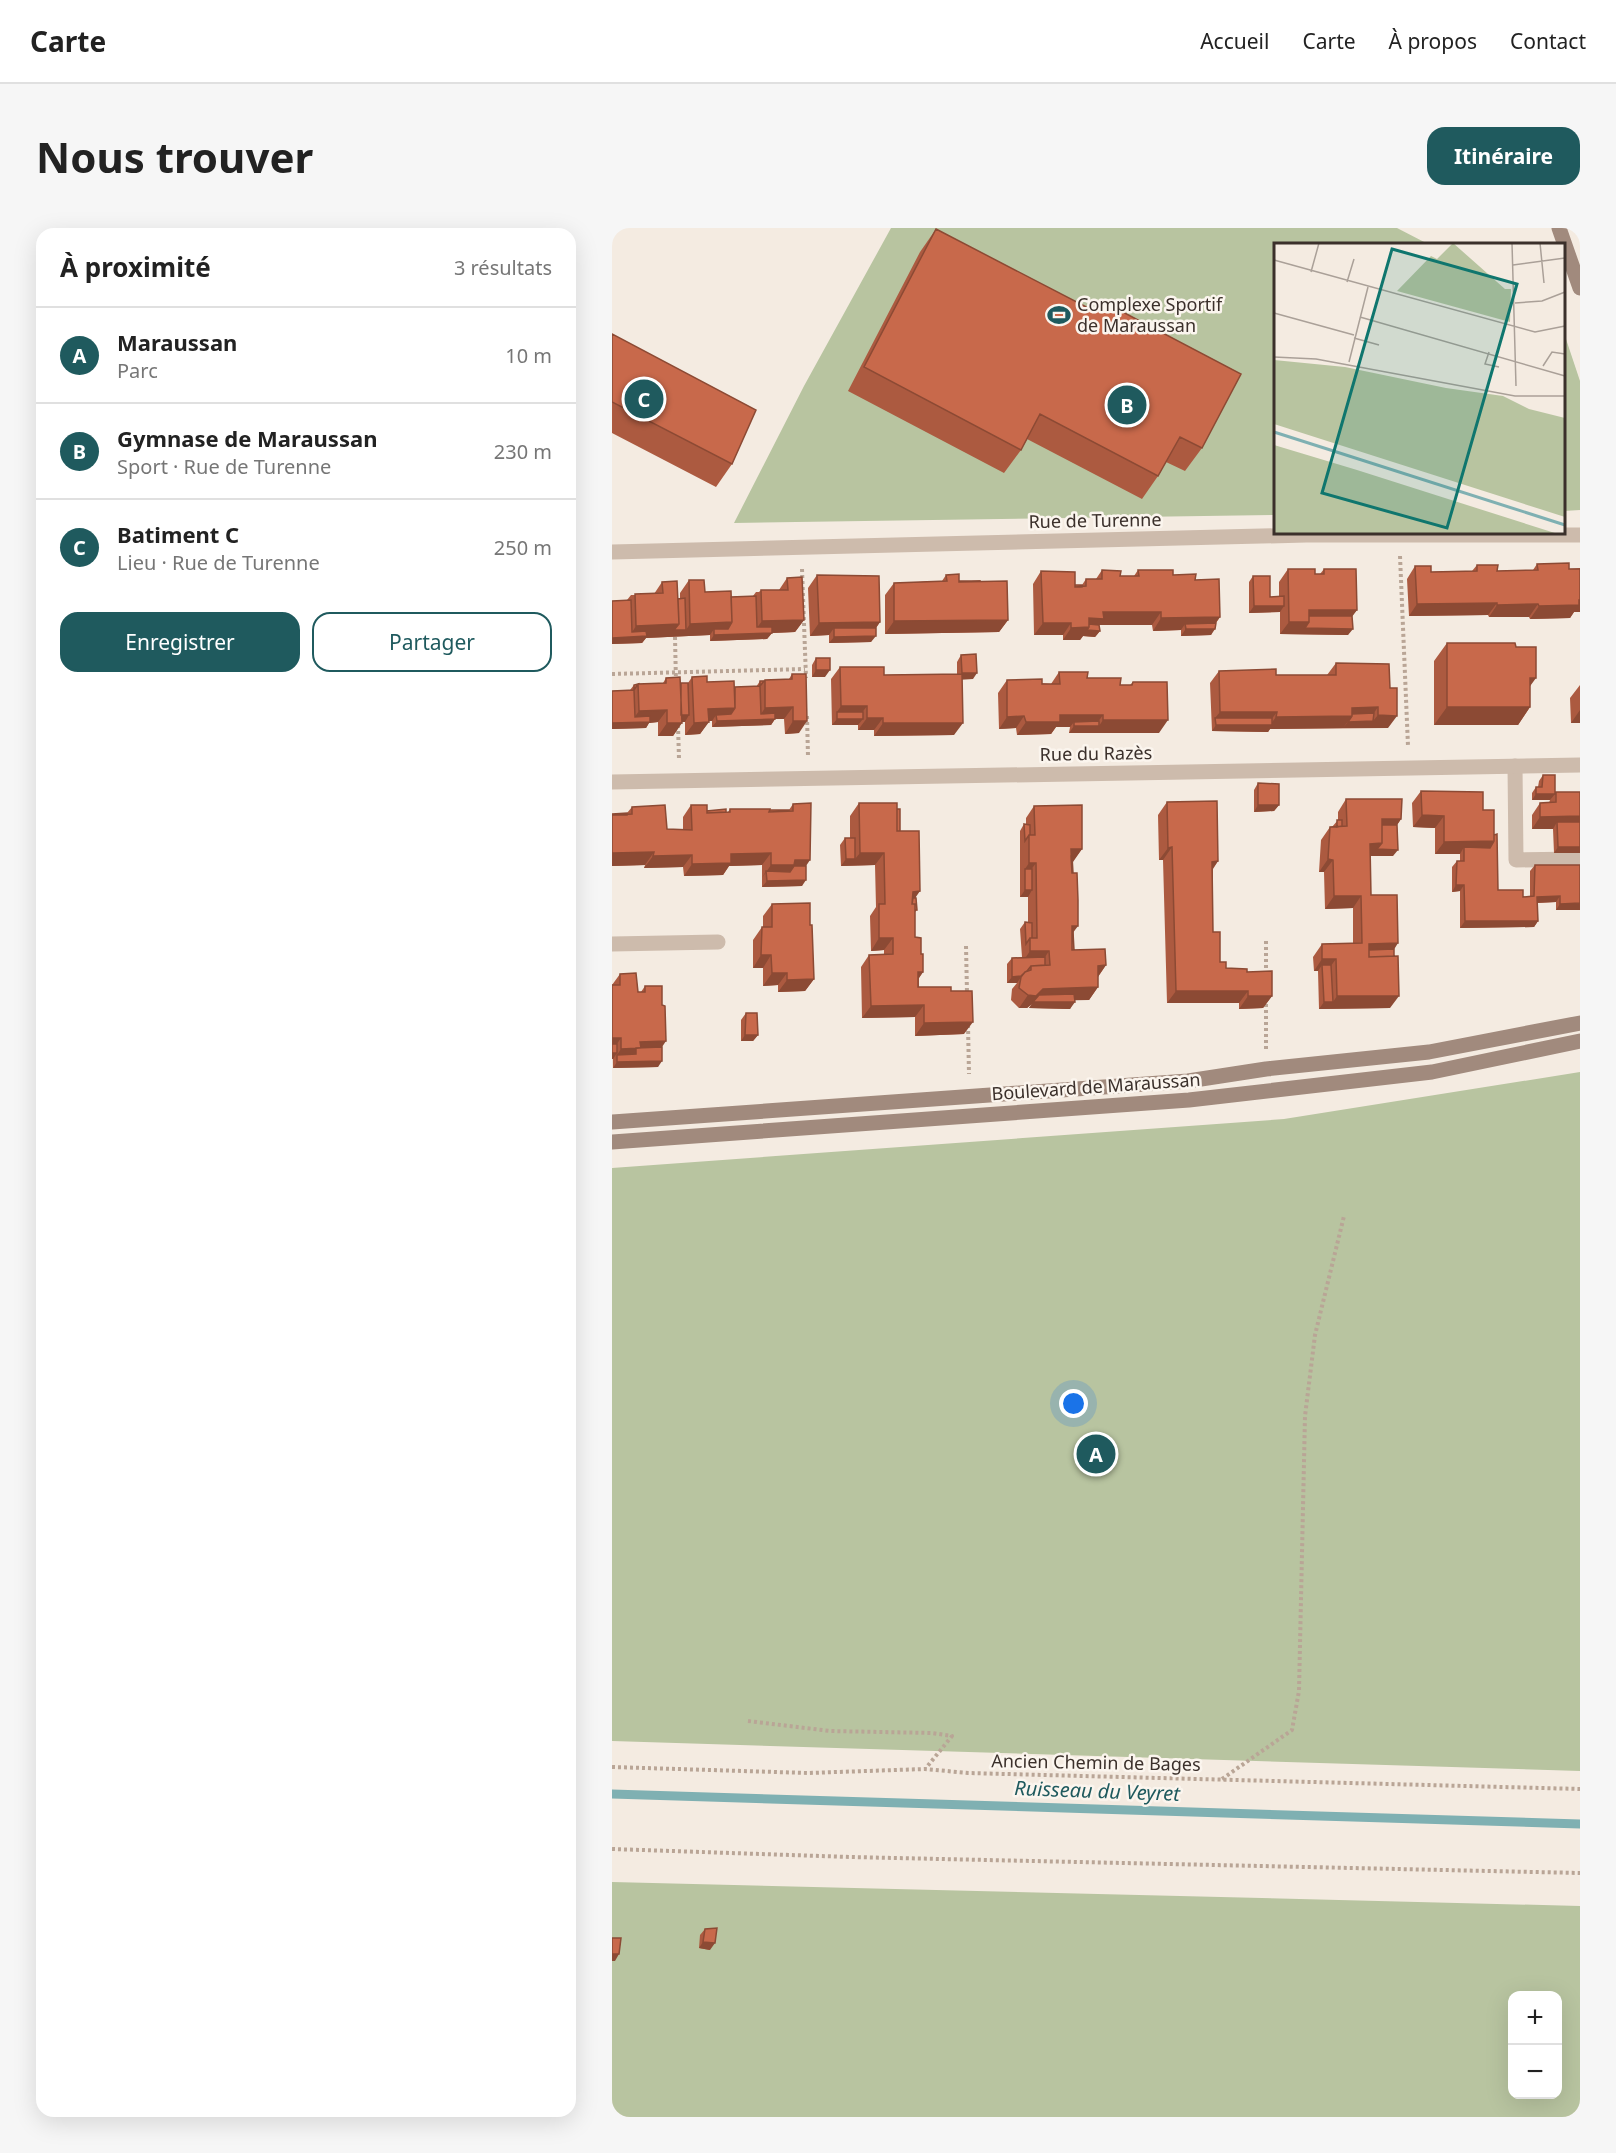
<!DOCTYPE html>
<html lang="fr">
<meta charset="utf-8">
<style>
body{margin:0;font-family:"Noto Sans",sans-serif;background:#f6f6f6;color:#222}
.controls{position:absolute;right:18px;bottom:18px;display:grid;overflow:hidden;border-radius:12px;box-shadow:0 6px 24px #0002}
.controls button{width:54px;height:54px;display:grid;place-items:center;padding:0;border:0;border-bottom:2px solid #e0e0e0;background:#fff;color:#222;font:30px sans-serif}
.you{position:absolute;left:462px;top:1176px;width:21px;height:21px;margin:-15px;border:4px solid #fff;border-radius:50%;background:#1a73e8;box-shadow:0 0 0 9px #1a73e833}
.badge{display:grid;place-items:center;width:39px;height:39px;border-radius:50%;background:#1f5a5e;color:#fff;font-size:20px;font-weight:700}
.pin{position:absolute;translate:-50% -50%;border:3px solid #fff;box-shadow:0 2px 6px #0006}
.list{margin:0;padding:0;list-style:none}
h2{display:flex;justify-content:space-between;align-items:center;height:78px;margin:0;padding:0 24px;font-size:26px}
h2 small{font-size:20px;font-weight:400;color:#767676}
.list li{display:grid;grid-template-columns:39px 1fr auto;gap:18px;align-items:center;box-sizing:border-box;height:96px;padding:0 24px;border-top:2px solid #e0e0e0}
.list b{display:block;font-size:22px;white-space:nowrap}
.list p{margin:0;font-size:20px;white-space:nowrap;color:#767676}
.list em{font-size:20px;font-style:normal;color:#767676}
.actions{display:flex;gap:12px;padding:18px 24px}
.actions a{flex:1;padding:14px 0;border:2px solid #1f5a5e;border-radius:18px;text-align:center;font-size:21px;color:#1f5a5e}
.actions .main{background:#1f5a5e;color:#fff}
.map{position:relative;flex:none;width:968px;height:1889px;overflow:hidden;border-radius:18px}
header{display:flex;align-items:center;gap:36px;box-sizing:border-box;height:84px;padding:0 30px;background:#fff;border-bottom:2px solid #e0e0e0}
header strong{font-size:28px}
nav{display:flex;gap:33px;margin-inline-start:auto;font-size:21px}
.intro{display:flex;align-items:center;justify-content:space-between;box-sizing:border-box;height:144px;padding:0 36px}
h1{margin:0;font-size:42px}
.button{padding:15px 27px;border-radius:18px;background:#1f5a5e;color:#fff;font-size:21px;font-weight:700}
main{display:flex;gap:36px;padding:0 36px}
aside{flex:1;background:#fff;border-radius:18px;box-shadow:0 6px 24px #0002}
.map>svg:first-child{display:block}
</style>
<header>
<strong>Carte</strong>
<nav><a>Accueil</a><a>Carte</a><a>À propos</a><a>Contact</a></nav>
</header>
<div class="intro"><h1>Nous trouver</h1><a class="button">Itinéraire</a></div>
<main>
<aside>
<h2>À proximité<small>3 résultats</small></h2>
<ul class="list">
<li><span class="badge">A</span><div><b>Maraussan</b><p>Parc</p></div><em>10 m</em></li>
<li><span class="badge">B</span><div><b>Gymnase de Maraussan</b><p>Sport · Rue de Turenne</p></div><em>230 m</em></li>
<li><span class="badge">C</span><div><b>Batiment C</b><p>Lieu · Rue de Turenne</p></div><em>250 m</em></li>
</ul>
<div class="actions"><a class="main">Enregistrer</a><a>Partager</a></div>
</aside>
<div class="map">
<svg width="968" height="1889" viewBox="0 0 968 1889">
<rect width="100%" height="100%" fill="#f4ebe1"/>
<path fill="#b8c4a0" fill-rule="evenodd" d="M279 0H785L816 16H663V287L122 295 192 158Z
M952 105 968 153V282L952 283Z
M968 844V1543L0 1513V940L672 891Z
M0 1654 968 1678V1889H0ZM900 1768H945V1866H900Z"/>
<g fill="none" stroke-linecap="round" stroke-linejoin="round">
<path stroke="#7fb0b2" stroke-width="9" d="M0 1566 968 1596"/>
<path stroke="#b9a596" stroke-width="4" stroke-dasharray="3 3" stroke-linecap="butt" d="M788 328 796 518
M190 341 194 450
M63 409 64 455
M0 446 193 441
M195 488 196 528
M66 497 67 531
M354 718 355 765
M654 746V710
M356 797 357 846
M654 821V774
M136 1493 218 1503 320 1505 340 1508 314 1540
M0 1539 196 1545 313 1541 356 1545 968 1561
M610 1551 680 1502 687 1463 693 1188 703 1107 732 988
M0 1621 238 1629 968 1645"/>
<path stroke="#cdbbac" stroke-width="15" d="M903 538 904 632 968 631"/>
<path stroke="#cdbbac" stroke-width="15" d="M0 324 694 307H968
M0 554 968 537
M0 716 106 714"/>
<path stroke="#a18a7d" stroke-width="15" d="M947 0 968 60
M0 894 576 853 654 841 817 824 968 795
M0 914 577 872 820 844 968 813"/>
</g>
<path fill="#ac5a40" d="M324 1 481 83 488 72 590 220 573 243 554 234 546 248 530 271 415 211 409 222 392 245 236 163 308 24Z
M0 106 120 236 104 259 0 205Z
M925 336 957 341 968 340V384H962L958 390 918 391 917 389H877L876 387 797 388 795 351 803 338 819 344 860 343 865 337 885 343 921 342Z
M676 341 703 346H708L712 341 745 382 740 388 736 407 668 406V384L637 385V354L641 348 658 369H667V354Z
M490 342 508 348H522L526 342 561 347 583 352 608 389 604 395 599 407 569 408V402L541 403 540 397H487L488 403 483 409 471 408 468 412H451V407H422L421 356 429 343 463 357H470L474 351H484Z
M205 347 268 394 264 400 259 414 217 415V407L198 408 196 360Z
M334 347 347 353 396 392 387 404 273 406V367L282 355 330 353Z
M175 350 192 392 183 404 160 405 155 411 98 413V407L34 410 30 415 0 416 15 372 19 367H23V366H42L50 354 66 371H68V365L77 352 93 364 119 369 141 368 144 364H147L149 362H167Z
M835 415 904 419 918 458V479L906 497H822V433Z
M349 427 361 451H350L342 507 262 508V502H246V497H220L219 451 228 439 272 447 345 446V434Z
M204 430 213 449H200V437Z
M724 435 778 460 776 500 658 501 656 504 600 503 598 455 607 443 664 447H715Z
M447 444 508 457H518L521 454 547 505H457L458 499H444L439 506 405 507 404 500 387 501 386 465 395 452 439 456Z
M180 446 187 505 173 506 172 491H163L159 497 100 499V493H97L88 506 73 507V494H70L61 508H46V494L37 495 34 500 0 501V463L18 462 22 457 51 455 54 450 69 455H76L80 449 95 454 123 459H144L148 453 177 451Z
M968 457V495H959L958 470Z
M931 547 943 566 944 564H968V625H942L941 601H920V587L928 575H937L938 572H920V565L924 559H926L927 553Z
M646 555 667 577 662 583 642 584V562Z
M809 563 871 582 882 607 886 662 911 669H918V643L923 637 968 682H944V674L926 675V693L922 699 848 700V663L840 664V639L845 633H848V626H823V600L801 599 800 575Z
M734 571 789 591 785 597 781 628H758L759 667 782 721 778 780 707 781 706 743H702L701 729 710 716 741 715V680L713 681 712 644H707L709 612 718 599H720L726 592V584Z
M555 574 606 633 601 641V704L608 734 614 740 631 741 635 744 660 768 651 780 627 781V775H555L551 632H547L546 587Z
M247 575 285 581 288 603 304 670 305 682 303 684V709L309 726 311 744 307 750V759L339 763 352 806 303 808V789L250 790 249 739 257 727 272 726V722L259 723 258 688 264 679 263 637 229 638 228 617 233 610H238V588Z
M181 576 194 638 190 658 150 659V637L117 638 111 647 72 648 71 639 32 640 33 637 0 638 15 585 20 579 55 601H71V589L79 577 95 583 114 584H116L118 581 158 582H177Z
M422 578 470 621 460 634 462 722 494 737 486 749V759L477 772H462L458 781 417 780 420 776 415 780H407L399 772 400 761 405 755H395V736L400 730 410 729 408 701 413 694 416 695V669H408V603L412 596 414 597V590Z
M160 676 198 697 202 751 193 763 166 764V757L151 758V740H141V712L150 699H151V688Z
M8 746 26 764H29L33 758 50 819 46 839 1 840 0 757Z
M134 785 146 807 141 813H129V792Z
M93 1701 98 1722 87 1720 88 1707Z"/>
<path fill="#8c4a34" d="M967 372H968V384H962L958 390 918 391 927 378Z
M885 375 876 387 797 388 805 376Z
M926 376 917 389H877L885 377Z
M642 378H672L668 384 637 385Z
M697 382H745L736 394 741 401 736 407 668 406 677 394Z
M491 384H549L540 397H487L488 403 483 409 471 408 468 412H451L459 400 477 390Z
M608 389 599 401H603L599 407 569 408 573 402V396L569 402 541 403 549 390Z
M192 392 183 404 160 405 155 411 98 413 102 407V401L98 407 34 410 30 415 0 416V410L17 409 24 398 67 396 74 402 78 396 120 394 141 405 150 393Z
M396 392 387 404 273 406 282 393Z
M268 394 259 407 222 400 217 407 198 408 207 395Z
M431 395H459L451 407H422Z
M264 408 259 414 217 415 222 409Z
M204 442H218L213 449H200Z
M350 445H365L361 451 345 452Z
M918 450H924L911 468Z
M229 478H255L246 490 225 484Z
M181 479 172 491H163L159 497 100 499 105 493 145 492 153 480Z
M766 479 757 492H737L731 500 658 501 656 504 600 503 604 497H658L664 489 740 480Z
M835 479H918L906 497H822Z
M123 480 115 493 104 487 100 493H88L96 481Z
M55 482 46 494 37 495 34 500 0 501V495L19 494 27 483Z
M968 482V495H959Z
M608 484H665L656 496 603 490Z
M65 487H77L73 494H61Z
M448 487H491L483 498H487L491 492H556L547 505H457L462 498V494L458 499H444L439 506 405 507 414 494Z
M766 487 785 488 776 500H731L736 494 761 493Z
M412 488 404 500 387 501 395 489Z
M255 490H271L262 502H246Z
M225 491H251L246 497H220Z
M181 493H195L187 505 173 506Z
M97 494 88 506 73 507 82 495Z
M55 495H70L61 508H46Z
M271 495H351L342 507 262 508Z
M924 566H943L938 572H920Z
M646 577H667L662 583 642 584Z
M810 587 832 588 823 600 801 599Z
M968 588V601L945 594 941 601H920L928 589Z
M770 591H789L781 603 765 597Z
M882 613 874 626 852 619 848 626H823L832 614Z
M770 615 786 622 781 628H749L758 616Z
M560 619 551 632H547L556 620Z
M946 619H968V625H942Z
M459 621H470L461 634H455Z
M42 624 33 637 0 638V627L1 625Z
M159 625 150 637 117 638 111 647 72 648 80 636 119 626Z
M248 625H272L263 637 229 638 234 631H243Z
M80 627 71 639 32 640 41 628Z
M716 631 721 632 712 644H707Z
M183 632H198L190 644 154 643 150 650 159 637Z
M606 633 597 646 600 634Z
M417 635H424L415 647 413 641Z
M194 652 190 658 150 659 155 653Z
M844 657H852L848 663 840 664Z
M413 662H420L416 669H408Z
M308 663 299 676 301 664Z
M722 668H749L741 680 713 681Z
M948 668 944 674 921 675 925 669Z
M968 675V682H944L948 676Z
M853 693H926L922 699 848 700Z
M460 698H466L457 710Z
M267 710H281L272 722 259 723Z
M786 715 778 728 753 722 757 716Z
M418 723H437L429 735H410Z
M149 727H159L151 740H141Z
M710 731H724L715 743 710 737 706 743H702Z
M494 737 485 750 486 738Z
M306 744H311L302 757Z
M160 745H175L166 757 151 758Z
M414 748 409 749 405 755H395L400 749Z
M202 751 193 763 166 764 175 752Z
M486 759 477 772 423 773 463 774 458 781 417 780 420 776 415 780H407L416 767 431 761Z
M564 763H636L627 775H555Z
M636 768H660L651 780 627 781Z
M725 768H787L778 780 707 781 712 774H721Z
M312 777 303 789 250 790 259 778Z
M361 794 352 806 303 808 312 795Z
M133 807H146L141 813H129Z
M0 810H9L0 823Z
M54 813 46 825 5 827 9 821 28 814Z
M0 825H5L1 831H0Z
M50 833 46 839 1 840 5 834Z
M91 1714 103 1715 98 1722 87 1720Z
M0 1726H7L3 1733H0Z"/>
<path fill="#c8694b" stroke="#8c4a34" stroke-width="1.5" d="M324 1 482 83 488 72 629 146 590 220 568 209 546 248 428 186 409 222 252 139Z
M0 106 144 182 120 236 0 174Z
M957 335V341H968V372H967V377L927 378 926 376 885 377V375L805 376 803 338H819V344L865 343V337H886L885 343 926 342 925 336Z
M676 341H703V346H712V341H744L745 382H697V394H677Z
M490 342 509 343 508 348H527L526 342H561V347L584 346 583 352 607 351 608 389 549 390V384H491L492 391 477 390V399L459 400V395H431L429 343 463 344V359L474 358V351H490Z
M347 346V354L395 353 396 392 282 393V355L335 353 334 347Z
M205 347 267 348 268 394 207 395Z
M641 348H658V369L672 368V378H642Z
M190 349 192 392 150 393 149 362H176L175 350Z
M77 352H92L93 364 119 363 120 394 78 396Z
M65 353 67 396 24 398 23 366 51 365 50 354Z
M347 353H368V354H347Z
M463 357H470V359H463Z
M144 368 145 399H160V405L102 407V401H116L120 394 119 369Z
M73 370 74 402H62L67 396 66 371Z
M19 372 20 404 34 403 35 408 0 410V373Z
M697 388H740L741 401 693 400 697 394Z
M604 395 603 401H574L573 396Z
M477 396 487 397 488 403 475 402 477 399Z
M222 400H264V408L222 409Z
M835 415H903L904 419H924V450H918V479H835Z
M364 426 365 445H350L349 427Z
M204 430H218V442H204Z
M724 435 777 436 778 460H785V488L766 487V479L740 480V488L664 489 665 484H608L607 443 664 441V447H724Z
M228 439H272V447L350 446 351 495H271V490H255V478H229Z
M447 444H476L475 450H509L508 457H520L521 454H555L556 492H491V487H448V494H414L412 488 395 489V452L430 451V456H448Z
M180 446H194L195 493H181V479L153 480V452L180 451Z
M95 448V454L122 453 123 480 96 481 97 494 82 495 80 449Z
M68 449 70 495H55V482L27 483 26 456 54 455V450Z
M148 453H152L148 458Z
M69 455H76L77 487H69Z
M26 456 22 462 23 489 38 488V494L0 495V463L22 462V457Z
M148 458 149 486 163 485V491L105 493 104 487 119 486 123 480V459Z
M225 484H251V491H225Z
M762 485 761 493 736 494 740 488V486Z
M603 490H660V497H604Z
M487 493V498H462V494Z
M931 547H943V566H924V559H930Z
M646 555 667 556V577H646Z
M809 563 871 564V582H882V613L832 614V588L810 587Z
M944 564H968V588L928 589V575L944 574Z
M734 571H790L789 591H770V615L758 616 759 667H785L786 715 757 716V729L786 728 787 768H725L724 731H710V716L750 715 749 668H722L721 632 716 631 718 599 735 598Z
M605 573 606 633 600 634 601 704H608V734H614V740L635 741V744L660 743V768H636V763H564L560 619 556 620 555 574Z
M199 575 198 632H183L182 637H159V625L119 626V635L80 636V627L41 628 42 624 1 625V636H0V587L20 586V579L53 577 55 601 80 602 79 577H95V585L118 584V581H158L157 584 181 583V576Z
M247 575H285V603H307L308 663 301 664 300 676H303V709L309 710V726H311V744H306V759H339V763H360L361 794 312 795V777L259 778 257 727 281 726V710H267V676H273L272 625H248Z
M470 577V621H459L460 645H465L466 672V698H460V722L493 721 494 737 486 738V759L431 761 424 768 416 767 407 760 409 749 413 744 419 742V738L438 737 437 723H418V710H425L424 635H417V607H423L422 578Z
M114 581V584L95 585V583Z
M285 581H288V603H285Z
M158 582H177V583L157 584Z
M15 585V587H0V586Z
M725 592H730V598L725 599Z
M945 594H968V619H946Z
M412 596 418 597V607H417L413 613Z
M770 597H785L786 622 765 621 770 615Z
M885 606 886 662H911V669L922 668 923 637H968V675L948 676V668L925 669 926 693H853L852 657H844L845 633H852V619L878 620 882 613V607Z
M233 610H243V631H234Z
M459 628H460L461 645H460Z
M182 638H194V652L155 653 154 643 178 644Z
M413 641H420V662H413Z
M301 670H304L305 682H303V676H300Z
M198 675V697H200L202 751 175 752V745H160L159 727H149L150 699H160V676Z
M413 694 420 695V710H418L414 716Z
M460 704H461L462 722H460Z
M782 721V728L757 729V722Z
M433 729V737L419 738 415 743 413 744 409 748 400 749V730Z
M710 737H719L721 774H712Z
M24 745 26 764H33V758H50V777L53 778 54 813 28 814 29 820 9 821V810H0V757H8V746Z
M462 766 463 774H421L427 767Z
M134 785H145L146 807H133Z
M0 816H5V825H0Z
M50 819V833L5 834V827L24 826V820Z
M105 1700 103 1715 91 1714 93 1701Z
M0 1710H9L7 1726H0Z"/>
<defs>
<g id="stadium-bare" transform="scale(1.8)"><path d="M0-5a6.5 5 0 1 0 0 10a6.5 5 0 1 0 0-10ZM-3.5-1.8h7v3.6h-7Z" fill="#1f5a5e" stroke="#fbf5ee" stroke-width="2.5" paint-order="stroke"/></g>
</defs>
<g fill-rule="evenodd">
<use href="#stadium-bare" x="447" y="87"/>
</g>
<g text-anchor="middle" stroke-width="5" stroke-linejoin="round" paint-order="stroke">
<g font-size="18" fill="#3b302b" stroke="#fbf5ee" text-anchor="start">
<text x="465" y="83">Complexe Sportif<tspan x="465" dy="21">de Maraussan</tspan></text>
</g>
<g font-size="18" fill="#3b302b" stroke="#fbf5ee">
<text transform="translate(483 293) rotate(-1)" y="6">Rue de Turenne</text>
<text transform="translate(484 526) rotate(-1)" y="6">Rue du Razès</text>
<text transform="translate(484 859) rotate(-4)" y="6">Boulevard de Maraussan</text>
<text transform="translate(484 1535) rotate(1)" y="6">Ancien Chemin de Bages</text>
</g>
<g font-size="20" font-style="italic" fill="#1f5a5e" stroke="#fbf5ee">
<text transform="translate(485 1563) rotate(2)" y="7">Ruisseau du Veyret</text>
</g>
</g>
<g transform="translate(662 15)">
<rect width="291" height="291" fill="#f4ebe1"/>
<path d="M179 0 231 46H237L236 79 123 48 157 13 163 16ZM0 117 71 124 172 145 229 153 255 166 291 175V274L0 181ZM0 202 83 227 284 291H0Z" fill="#b8c4a0"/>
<path fill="none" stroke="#7fb0b2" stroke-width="3" d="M0 189 291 282"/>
<path fill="none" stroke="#aaa098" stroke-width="1.5" d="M238 0 242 143M266 0 270 40M0 17 261 89 291 83M239 22 291 15M37 29 45 0M73 39 80 16M241 60 268 58 291 49M0 70 80 92M86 74 291 133M80 95 105 102M215 109 211 121 225 124M0 114 42 116 241 153H291M75 119 94 44M269 123 278 109 291 111"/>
<path fill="#0f766e" fill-opacity="0.15" stroke="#0f766e" stroke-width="3" d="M118 6 243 41 173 285 48 250Z"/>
<rect width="291" height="291" fill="none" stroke="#3b302b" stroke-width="3"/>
</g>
</svg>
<div class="controls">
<button>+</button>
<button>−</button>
</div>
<div class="you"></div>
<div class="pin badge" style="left:484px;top:1226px">A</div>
<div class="pin badge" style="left:515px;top:177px">B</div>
<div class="pin badge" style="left:32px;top:171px">C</div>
</div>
</main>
